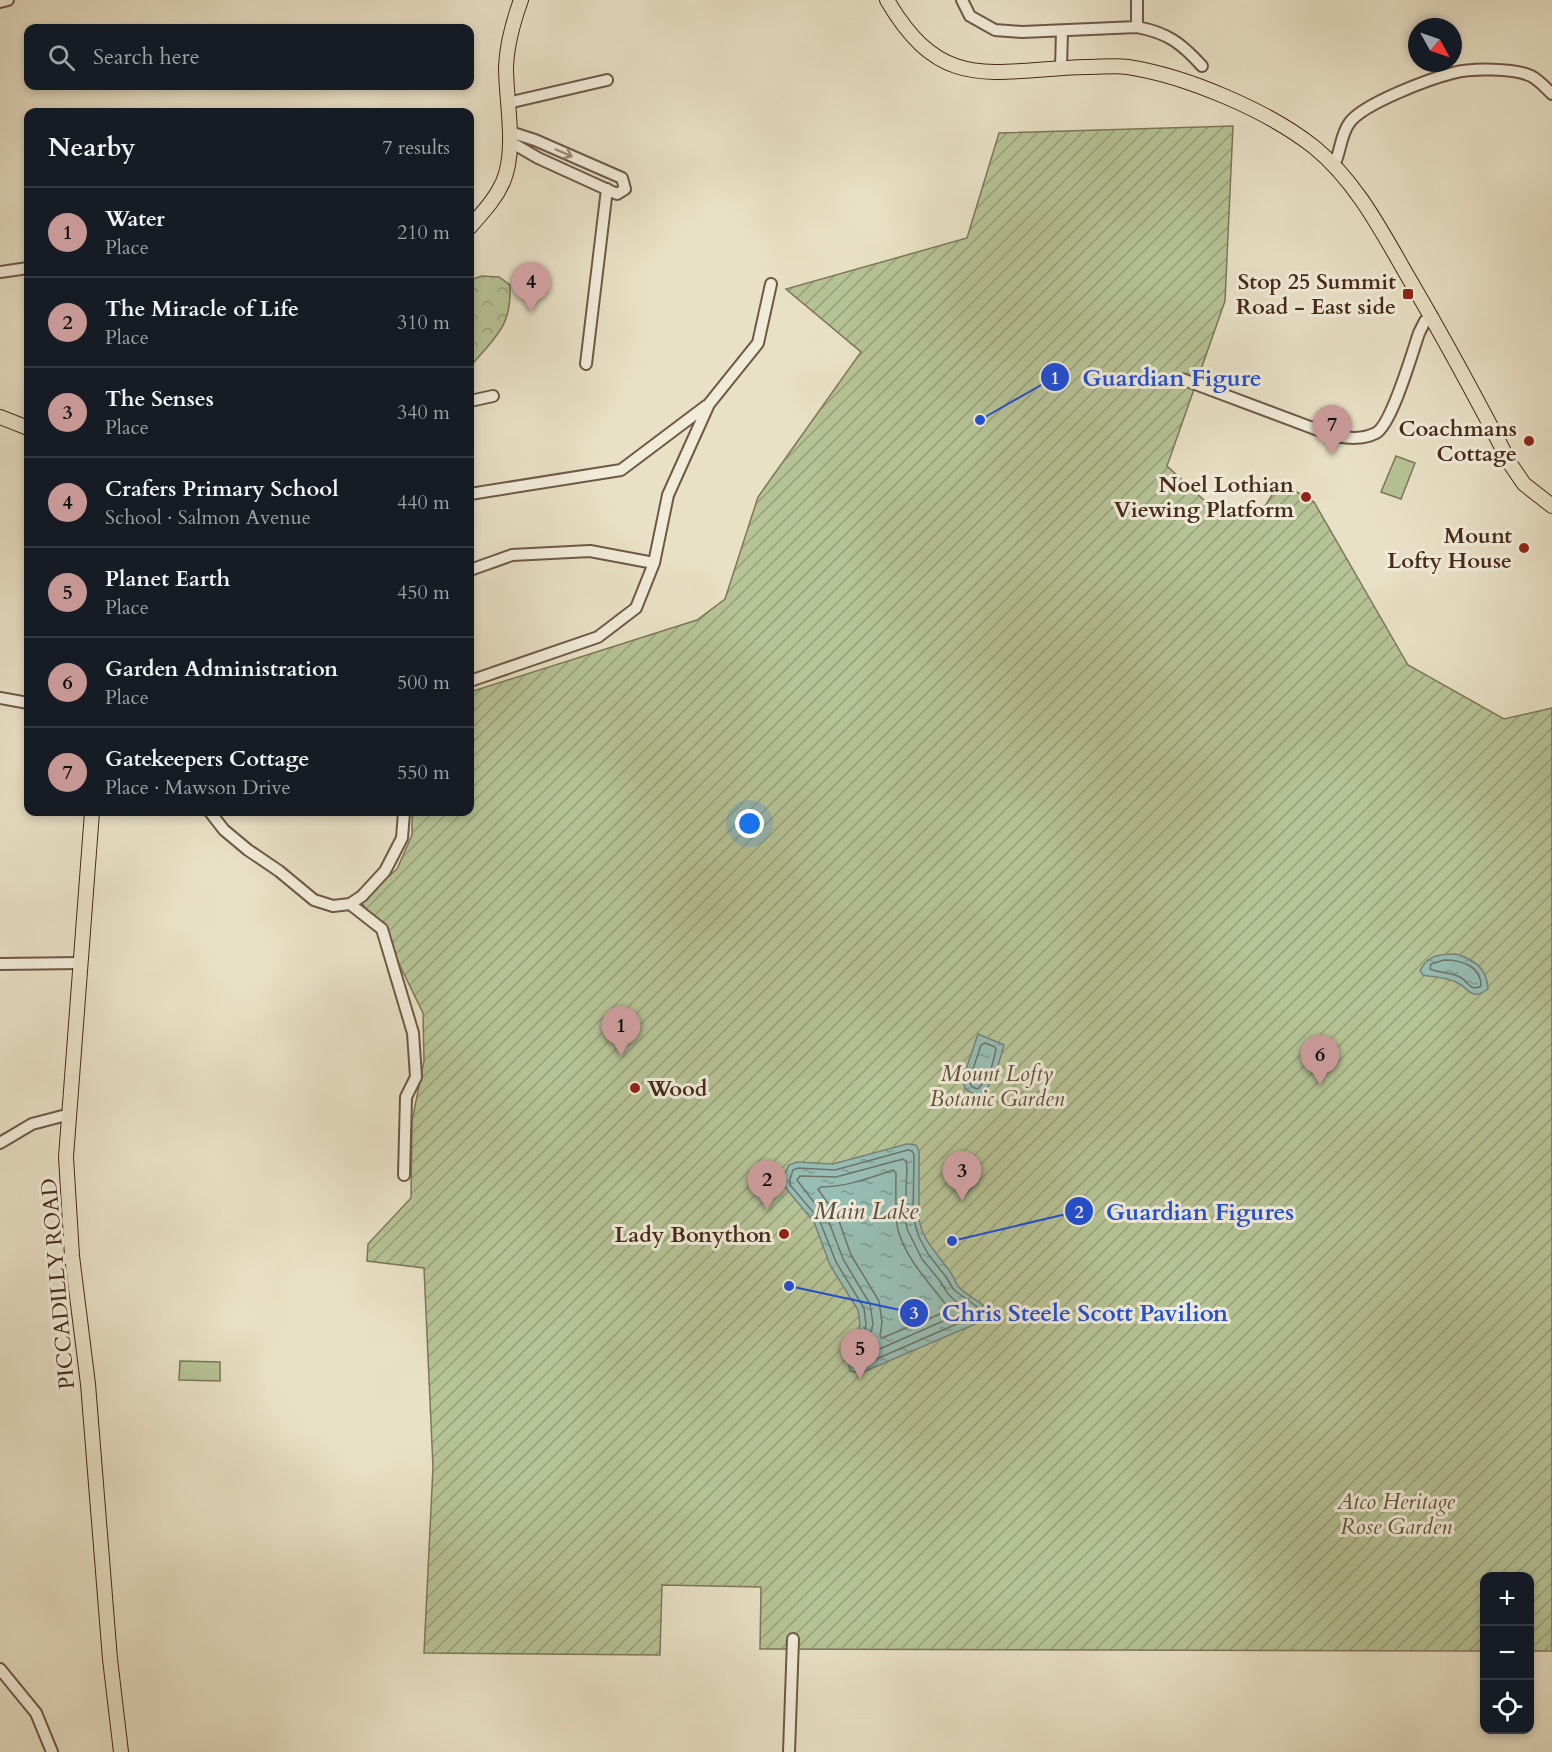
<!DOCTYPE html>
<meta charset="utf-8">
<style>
body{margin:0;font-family:Cardo,serif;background:#242831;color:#f1f3f6}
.controls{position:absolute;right:18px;bottom:18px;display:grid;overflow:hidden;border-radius:12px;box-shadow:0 3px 9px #0003}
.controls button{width:54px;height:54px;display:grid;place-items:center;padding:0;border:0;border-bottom:2px solid #363941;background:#171b24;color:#f1f3f6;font:30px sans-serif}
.compass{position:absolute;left:1408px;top:18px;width:54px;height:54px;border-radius:50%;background:#171b24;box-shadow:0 3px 9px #0003;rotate:130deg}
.you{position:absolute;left:750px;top:824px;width:21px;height:21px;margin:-15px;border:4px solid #fff;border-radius:50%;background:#1a73e8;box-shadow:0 0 0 9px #1a73e833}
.badge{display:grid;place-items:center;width:39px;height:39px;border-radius:50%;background:#c59692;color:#111;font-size:20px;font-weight:700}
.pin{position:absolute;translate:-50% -50px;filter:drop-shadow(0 2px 3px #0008)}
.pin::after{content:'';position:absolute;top:32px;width:21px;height:18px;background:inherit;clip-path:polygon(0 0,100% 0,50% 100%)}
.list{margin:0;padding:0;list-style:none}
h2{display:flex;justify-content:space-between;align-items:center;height:78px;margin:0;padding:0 24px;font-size:26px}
h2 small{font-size:20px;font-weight:400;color:#9ea1a6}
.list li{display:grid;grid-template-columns:39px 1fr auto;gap:18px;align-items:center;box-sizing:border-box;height:90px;padding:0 24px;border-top:2px solid #363941}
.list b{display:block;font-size:22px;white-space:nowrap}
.list p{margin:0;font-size:20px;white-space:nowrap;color:#9ea1a6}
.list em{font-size:20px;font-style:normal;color:#9ea1a6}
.icon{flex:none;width:33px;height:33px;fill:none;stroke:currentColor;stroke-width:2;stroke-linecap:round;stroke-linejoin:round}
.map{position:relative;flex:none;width:1552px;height:1752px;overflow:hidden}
.search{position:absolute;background:#171b24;box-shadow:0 3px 9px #0003;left:24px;top:24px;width:450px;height:66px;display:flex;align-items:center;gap:15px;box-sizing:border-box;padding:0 21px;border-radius:12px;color:#9ea1a6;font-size:22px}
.panel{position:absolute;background:#171b24;box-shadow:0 3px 9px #0003;left:24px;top:108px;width:450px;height:708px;border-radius:12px}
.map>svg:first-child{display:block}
</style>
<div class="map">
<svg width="1552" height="1752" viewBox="0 0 1552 1752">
<defs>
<pattern id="park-crowns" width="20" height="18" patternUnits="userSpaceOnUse" patternTransform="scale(1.5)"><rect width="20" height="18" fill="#b6c396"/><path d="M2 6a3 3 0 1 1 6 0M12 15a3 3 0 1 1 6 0" fill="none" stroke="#969f7a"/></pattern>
<pattern id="garden-furrows" width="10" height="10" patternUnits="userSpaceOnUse" patternTransform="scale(1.5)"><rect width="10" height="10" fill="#b6c396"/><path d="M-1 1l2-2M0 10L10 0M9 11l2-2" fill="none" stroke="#969f7a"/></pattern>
<pattern id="water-ripples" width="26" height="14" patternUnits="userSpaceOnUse" patternTransform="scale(1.5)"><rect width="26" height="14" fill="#97beb5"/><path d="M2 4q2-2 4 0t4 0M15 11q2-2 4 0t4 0" fill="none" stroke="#7d9b92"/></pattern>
</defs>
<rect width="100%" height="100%" fill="#e9e1c6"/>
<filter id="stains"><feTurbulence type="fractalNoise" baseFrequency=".00333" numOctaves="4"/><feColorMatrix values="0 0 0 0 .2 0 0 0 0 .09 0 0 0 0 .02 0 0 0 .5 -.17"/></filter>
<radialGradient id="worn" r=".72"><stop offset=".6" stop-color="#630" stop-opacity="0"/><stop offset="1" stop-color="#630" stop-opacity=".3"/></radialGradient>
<path fill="url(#park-crowns)" stroke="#7e7658" stroke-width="1.5" d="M482 276 499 277 510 285C512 327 495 337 470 367V280Z"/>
<path fill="url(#garden-furrows)" stroke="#7e7658" stroke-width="1.5" d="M1233 126 1225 301 1167 466 1204 500 1229 511 1265 506 1280 482 1314 502 1408 665 1504 719 1552 708V1651H1530V1576H1484V1651L760 1649 761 1587 662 1585 660 1655 424 1653 433 1467 424 1268 367 1261 368 1244 411 1198 412 1121 424 1061 423 1013 382 929 360 901 397 869 412 835V812H470V692L697 620 725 599 758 497 861 352 786 289 967 238 999 133Z"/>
<path fill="#b6c396" stroke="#7e7658" stroke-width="1.5" d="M1396 456 1415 463 1401 499 1381 492Z
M180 1361 220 1362V1381L179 1380Z"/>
<path fill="url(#water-ripples)" stroke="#778377" stroke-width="1.5" d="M1456 954C1475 960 1487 968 1488 989 1470 1002 1470 988 1456 982 1446 977 1434 977 1423 975L1420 971C1427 955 1440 954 1456 954Z
M978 1034 1004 1045 995 1076 980 1098 965 1089 963 1078Z
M907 1144 916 1145 919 1151V1217C921 1240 939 1255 951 1273 954 1277 955 1282 958 1286 968 1298 985 1302 994 1316L861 1373 850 1371 849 1365 860 1324 858 1310 830 1265 814 1222 784 1186 783 1178 789 1165 797 1162 833 1164Z"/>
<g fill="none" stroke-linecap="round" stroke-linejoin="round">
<path stroke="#6e7467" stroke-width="1.5" d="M1444 960C1462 960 1481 966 1481 986 1470 992 1469 982 1460 977 1450 972 1439 973 1430 969L1431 964Z
M985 1043 995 1047 996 1050 990 1073 979 1088 977 1089 971 1086 970 1078 981 1045Z
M908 1150 912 1151 914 1155 913 1217 919 1237 928 1254 946 1277 954 1290 980 1309 982 1313 858 1367 856 1363 866 1325 864 1308 836 1262 819 1219 790 1185V1179L793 1170 798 1168 835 1170Z
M903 1159 906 1161 907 1168 905 1216 907 1229 922 1259 940 1281 948 1294 966 1311 868 1354 866 1351 873 1324 870 1304 843 1259 829 1222 797 1180 800 1176 836 1177Z
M893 1170 896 1173C896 1184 895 1219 898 1230 906 1260 931 1284 949 1309L947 1311 882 1338 880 1336 882 1322 879 1301 851 1255 838 1218 818 1189 821 1187C846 1187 869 1178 893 1170Z"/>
<g stroke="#6f5844" stroke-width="14">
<path id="minor" d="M962 0 970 16 995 30 1022 32 1137 27C1168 33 1181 43 1202 66
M0 2 8 0
M1137 27V0
M1061 68 1062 31
M508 103 607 80
M509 141 538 158 617 194 625 189 622 178 535 140 510 132
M1334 165C1341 152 1340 135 1350 122 1365 103 1429 79 1453 73 1471 68 1514 68 1531 76 1539 80 1546 88 1552 94
M0 272 28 268
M586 364 607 189
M1182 379 1334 436C1348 438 1362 440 1376 433 1392 424 1412 353 1419 333L1425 321 1432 316
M470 401 493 396
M470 494 621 470 706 406
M470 570 512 555 590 551 654 563
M470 681 598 637 636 608 654 563 668 495 709 404 758 343 771 284
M0 698 28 703
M210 812 224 830 248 850 279 871 314 900 333 906 350 904 362 896 385 871 402 838 404 812
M350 904 382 929 413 1033 416 1077 406 1097 404 1175
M0 964 81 963
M0 1143 32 1124 70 1114
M0 1669 36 1713 52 1752
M789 1752 793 1639"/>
</g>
<g stroke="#462a19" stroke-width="16">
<path id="major" d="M887 0C943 96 994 69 1087 67 1101 67 1115 65 1128 67 1186 76 1267 110 1314 147 1358 183 1383 234 1411 282 1446 342 1479 403 1511 465L1524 484 1552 506
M470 227C482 213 495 200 503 182 517 149 506 103 506 67 507 44 513 22 521 0
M0 417 28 428
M92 812 66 1157 72 1256 88 1384 110 1659 121 1752"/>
</g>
<use href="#minor" stroke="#f1ecda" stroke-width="10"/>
<use href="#major" stroke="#e9e1c6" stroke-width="14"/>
</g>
<defs><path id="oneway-shaft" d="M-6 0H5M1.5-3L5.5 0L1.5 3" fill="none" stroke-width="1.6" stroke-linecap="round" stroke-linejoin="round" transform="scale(1.5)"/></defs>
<use stroke="#9c8b7a" href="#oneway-shaft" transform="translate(564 153) rotate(23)"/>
<g fill="#8f2418" stroke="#f1ecda" stroke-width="2">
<rect x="1402" y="288" width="12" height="12" rx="3"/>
<circle cx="1529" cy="441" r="6"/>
<circle cx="1306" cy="497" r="6"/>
<circle cx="1524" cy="548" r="6"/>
<circle cx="635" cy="1088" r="6"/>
<circle cx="784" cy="1234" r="6"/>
</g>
<g text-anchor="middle" stroke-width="6" stroke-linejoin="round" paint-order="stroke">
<g font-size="22" font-weight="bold" fill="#462a19" stroke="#f1ecda" text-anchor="end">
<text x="1396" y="289">Stop 25 Summit<tspan x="1396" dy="25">Road - East side</tspan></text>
<text x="1517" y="436">Coachmans<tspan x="1517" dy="25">Cottage</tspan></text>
<text x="1294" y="492">Noel Lothian<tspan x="1294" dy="25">Viewing Platform</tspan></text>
<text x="1512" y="543">Mount<tspan x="1512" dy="25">Lofty House</tspan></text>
<text x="647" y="1096" text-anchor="start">Wood</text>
<text x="772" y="1242">Lady Bonython</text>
</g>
<g font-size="22" font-style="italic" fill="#625038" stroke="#f1ecda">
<text x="997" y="1081">Mount Lofty<tspan x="997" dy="25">Botanic Garden</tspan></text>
<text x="1396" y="1509">Atco Heritage<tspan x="1396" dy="25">Rose Garden</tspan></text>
</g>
<g font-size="22" fill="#462a19" stroke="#f1ecda">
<text transform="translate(57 1284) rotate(-95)" y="8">PICCADILLY ROAD</text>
</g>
<g font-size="24" font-style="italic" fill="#5a4f40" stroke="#f1ecda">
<text x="866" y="1219">Main Lake</text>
</g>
</g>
<path fill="none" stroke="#1d4ed8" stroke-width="2" d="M980 420L1055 377M952 1241L1079 1211M789 1286L914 1313"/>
<g fill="#1d4ed8" stroke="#f1ecda" stroke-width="2">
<circle cx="980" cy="420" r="6"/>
<circle cx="952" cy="1241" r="6"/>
<circle cx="789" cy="1286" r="6"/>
<circle cx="1055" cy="377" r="15"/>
<circle cx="1079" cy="1211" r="15"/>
<circle cx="914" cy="1313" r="15"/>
</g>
<g font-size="18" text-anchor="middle" font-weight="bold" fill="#fff">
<text x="1055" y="384">1</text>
<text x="1079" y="1218">2</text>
<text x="914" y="1319">3</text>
</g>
<g font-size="24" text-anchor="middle" font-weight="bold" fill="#1d4ed8" stroke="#f1ecda" stroke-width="6" stroke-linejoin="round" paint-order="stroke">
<text x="1172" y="386">Guardian Figure</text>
<text x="1200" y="1220">Guardian Figures</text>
<text x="1085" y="1321">Chris Steele Scott Pavilion</text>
</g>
<rect width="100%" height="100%" filter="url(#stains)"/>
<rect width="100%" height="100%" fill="url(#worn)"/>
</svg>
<div class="controls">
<button>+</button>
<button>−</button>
<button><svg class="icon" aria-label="locate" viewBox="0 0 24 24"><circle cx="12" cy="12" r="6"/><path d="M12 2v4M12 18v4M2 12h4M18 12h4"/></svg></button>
</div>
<svg class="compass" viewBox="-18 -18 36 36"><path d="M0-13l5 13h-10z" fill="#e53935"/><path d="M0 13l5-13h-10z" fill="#9ea1a6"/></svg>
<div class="you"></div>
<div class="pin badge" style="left:621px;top:1056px">1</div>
<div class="pin badge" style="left:767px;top:1210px">2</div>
<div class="pin badge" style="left:962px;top:1201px">3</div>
<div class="pin badge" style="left:531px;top:312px">4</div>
<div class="pin badge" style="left:860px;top:1379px">5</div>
<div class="pin badge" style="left:1320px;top:1085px">6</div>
<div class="pin badge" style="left:1332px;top:455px">7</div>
<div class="search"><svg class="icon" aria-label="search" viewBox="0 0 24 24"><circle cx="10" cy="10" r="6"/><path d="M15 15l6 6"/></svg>Search here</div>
<section class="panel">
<h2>Nearby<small>7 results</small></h2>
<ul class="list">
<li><span class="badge">1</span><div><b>Water</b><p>Place</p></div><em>210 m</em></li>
<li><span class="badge">2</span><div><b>The Miracle of Life</b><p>Place</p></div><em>310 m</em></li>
<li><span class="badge">3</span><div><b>The Senses</b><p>Place</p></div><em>340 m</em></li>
<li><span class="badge">4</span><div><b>Crafers Primary School</b><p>School · Salmon Avenue</p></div><em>440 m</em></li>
<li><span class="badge">5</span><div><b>Planet Earth</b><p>Place</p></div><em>450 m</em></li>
<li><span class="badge">6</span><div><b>Garden Administration</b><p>Place</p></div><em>500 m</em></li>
<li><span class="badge">7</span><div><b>Gatekeepers Cottage</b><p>Place · Mawson Drive</p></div><em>550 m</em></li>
</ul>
</section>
</div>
